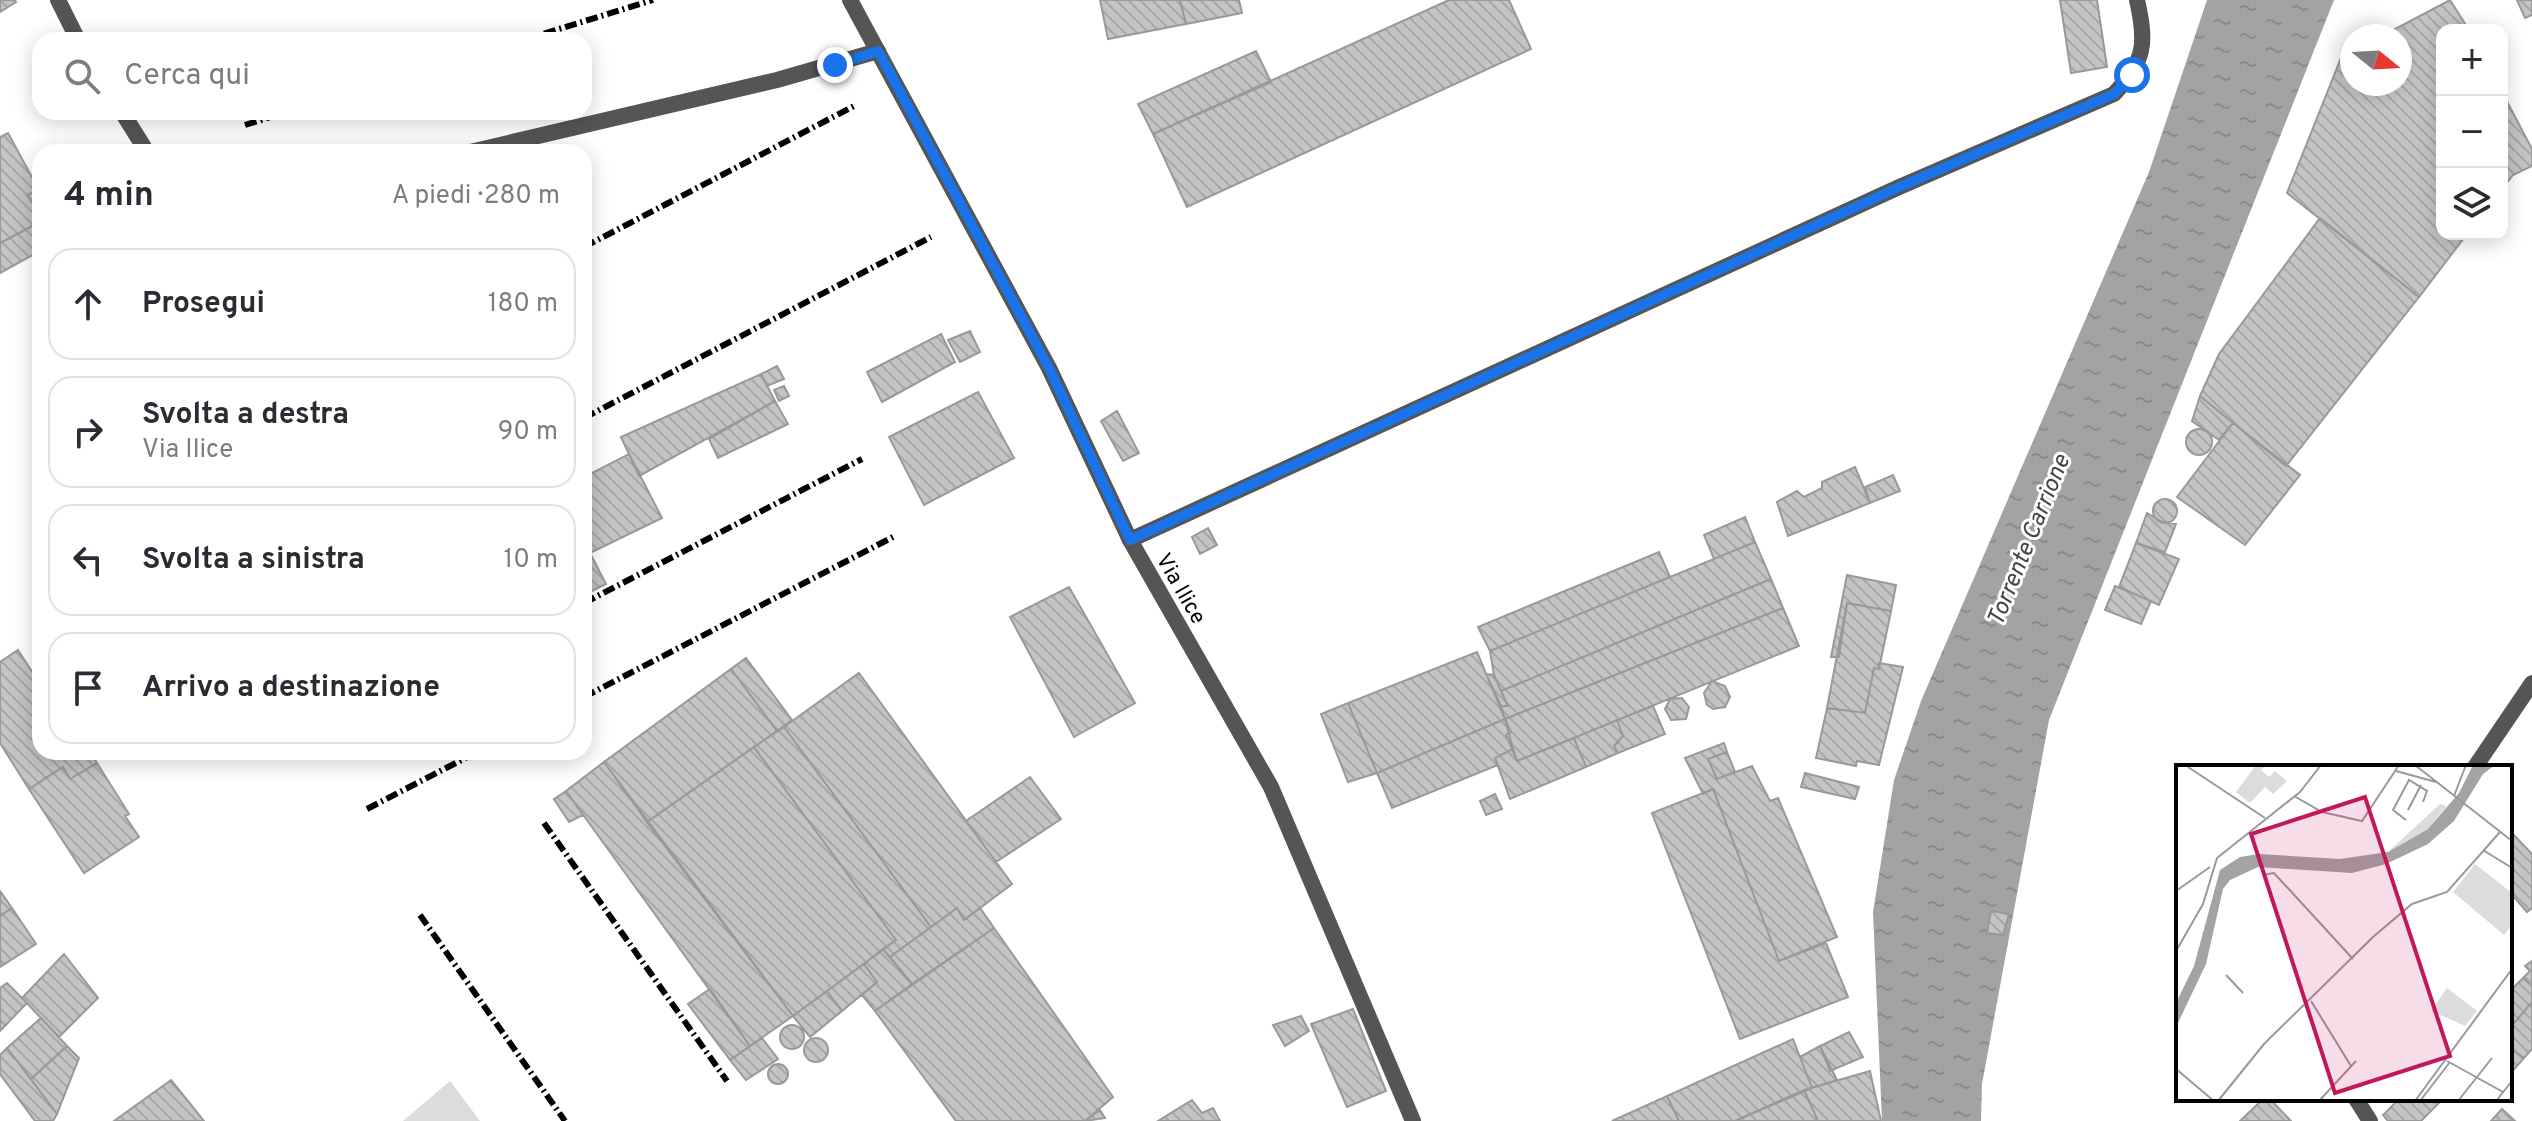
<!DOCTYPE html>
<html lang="it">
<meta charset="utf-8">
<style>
body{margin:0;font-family:Overpass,sans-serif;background:#f2f2f3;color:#2b2b33}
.controls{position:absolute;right:24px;top:24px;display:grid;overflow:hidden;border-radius:16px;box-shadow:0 4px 20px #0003}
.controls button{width:72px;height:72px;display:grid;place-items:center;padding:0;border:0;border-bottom:2px solid #e1e1e2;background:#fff;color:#2b2b33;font:40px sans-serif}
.compass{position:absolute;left:2340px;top:24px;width:72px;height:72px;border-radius:50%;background:#fff;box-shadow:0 4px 20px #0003;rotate:108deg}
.stop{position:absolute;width:24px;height:24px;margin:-18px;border:6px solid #1a73e8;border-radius:50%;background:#fff}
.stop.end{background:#1a73e8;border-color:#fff;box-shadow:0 2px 8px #0008}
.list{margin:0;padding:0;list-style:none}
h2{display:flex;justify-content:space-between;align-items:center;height:104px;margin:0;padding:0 32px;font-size:34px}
h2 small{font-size:26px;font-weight:400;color:#7c7c81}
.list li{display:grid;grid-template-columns:52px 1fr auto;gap:24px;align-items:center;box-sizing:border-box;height:112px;margin:0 16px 16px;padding:0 16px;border:2px solid #e1e1e2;border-radius:24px}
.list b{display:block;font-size:30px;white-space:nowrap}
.list p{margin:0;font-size:26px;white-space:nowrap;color:#7c7c81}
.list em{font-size:26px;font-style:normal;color:#7c7c81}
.icon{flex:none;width:44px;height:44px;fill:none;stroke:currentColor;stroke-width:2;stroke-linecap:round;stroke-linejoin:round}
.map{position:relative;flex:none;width:2532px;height:1121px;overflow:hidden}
.search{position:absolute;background:#fff;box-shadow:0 4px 20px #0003;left:32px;top:32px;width:560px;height:88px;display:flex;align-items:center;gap:20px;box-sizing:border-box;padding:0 28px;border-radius:24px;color:#7c7c81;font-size:30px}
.panel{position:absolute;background:#fff;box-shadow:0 4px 20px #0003;left:32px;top:144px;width:560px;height:616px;border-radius:24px}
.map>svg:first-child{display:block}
</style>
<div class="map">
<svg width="2532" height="1121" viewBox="0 0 2532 1121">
<defs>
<pattern id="water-ripples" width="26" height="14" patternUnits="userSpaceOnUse" patternTransform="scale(2)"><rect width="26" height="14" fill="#a3a3a3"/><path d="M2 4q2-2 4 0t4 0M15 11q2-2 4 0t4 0" fill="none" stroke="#8b8b8b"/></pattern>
<pattern id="building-back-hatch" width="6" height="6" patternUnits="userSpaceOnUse" patternTransform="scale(2)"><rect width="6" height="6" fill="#c4c4c4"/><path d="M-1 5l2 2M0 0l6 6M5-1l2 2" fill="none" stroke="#a7a7a7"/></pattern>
</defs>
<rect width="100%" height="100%" fill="#fff"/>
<path fill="#dcdcdc" d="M450 1081 480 1121H403Z"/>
<path fill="url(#water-ripples)" d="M2207 0H2334L2049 720 1982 1084 1981 1121H1882L1873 912 1894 780 1921 701 2149 172Z"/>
<path fill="url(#building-back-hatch)" stroke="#999" stroke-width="2" d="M0 0H15L16 2 0 12Z
M1100 0H1180L1186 24 1108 39Z
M1180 0H1239L1242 13 1186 24Z
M1449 0H1509L1531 49 1187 207 1153 134Z
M2060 0H2097L2107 67 2071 73Z
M2450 0 2469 30H2442V234H2467L2419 297 2287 193 2341 58 2352 52V84H2400V36H2382Z
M2517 0H2532V15L2525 18Z
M1256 51 1271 82 1153 134 1138 104Z
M2502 92 2532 149V166L2513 175 2502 189Z
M8 133 39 190 27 195 40 215V222L0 243V137Z
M39 190 40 191V215L27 195Z
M2320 218 2419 297 2286 466 2200 396 2219 354Z
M40 222V251L0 273V243Z
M970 331 980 352 960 362 948 340Z
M941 334 955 362 882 402 867 372Z
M777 366 784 379 767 386 761 374Z
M761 374 775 401 639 476 621 437Z
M784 386 789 396 779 401 774 390Z
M978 392 1014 458 924 505 889 437Z
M2200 396 2233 423 2219 440 2192 421Z
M775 401 788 424 718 458 709 439Z
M1117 411 1139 453 1123 461 1101 421Z
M2233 423 2300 475 2245 545 2177 497Z
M2186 442a13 13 0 1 1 26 0a13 13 0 1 1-26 0Z
M629 454 662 518 584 556V477Z
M1855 467 1870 503 1788 536 1777 502 1797 491 1804 497 1822 488V482Z
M1893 475 1900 491 1870 503 1865 487Z
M2153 511a12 12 0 1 1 24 0a12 12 0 1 1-24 0Z
M2147 513 2162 522 2176 524 2165 552 2136 543Z
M1745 517 1755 542 1714 559 1704 535Z
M1208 528 1217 545 1200 554 1192 537Z
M1755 542 1771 579 1501 691 1494 675 1490 651Z
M2136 543 2179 559 2159 605 2119 587Z
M1659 552 1670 577 1490 651 1478 627Z
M590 553 606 584 584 595V556Z
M1847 575 1896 585 1891 611 1847 603 1839 657H1831Z
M1771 579 1783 608 1505 719 1501 706H1508L1501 691Z
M2115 586 2151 601 2141 624 2105 610Z
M1069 587 1135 703 1074 737 1010 617Z
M1847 603 1891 611 1879 669 1874 668 1865 713 1827 708Z
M1783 608 1799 646 1517 761 1506 735 1511 732 1505 719Z
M18 650 40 684V752H90L97 763 70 779 63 767 29 789 0 743V662Z
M1477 652 1505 719 1377 773 1348 703Z
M746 658 792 720 777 731 731 669Z
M1879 663 1903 667 1879 765 1857 761 1856 766 1816 758 1827 708 1865 713 1874 668 1879 669Z
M731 669 777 731 647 822 604 762Z
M859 673 1012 884 964 920 957 908 931 927 784 727Z
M1486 674 1494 675 1508 706H1501Z
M1712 681 1725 686 1730 697 1725 707 1713 709 1707 705 1704 693Z
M1682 698 1689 707 1686 719 1671 720 1665 709 1670 699Z
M1348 703 1377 773 1348 782 1321 714Z
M1653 706 1665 734 1618 753 1614 746 1623 736 1617 720Z
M1505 719 1513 749 1495 758 1498 765 1392 808 1377 773Z
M1617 720 1623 736 1614 746 1618 753 1586 767 1574 738Z
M784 727 931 927 890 957 883 949 896 940 754 747Z
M1574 738 1586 767 1510 799 1495 758 1513 749 1517 761Z
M1724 743 1727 752 1708 759 1717 779 1752 766 1770 801 1778 798 1837 937 1779 961 1713 789 1703 794 1685 758Z
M754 747 896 940 793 1016 647 822Z
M1727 752 1735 772 1717 779 1708 759Z
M604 762 793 1016 750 1046 566 791Z
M97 763 129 814 125 816 139 837 84 873 29 789 63 767 70 779Z
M1805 773 1859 787 1855 799 1801 787Z
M1030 777 1061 819 996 862 966 821Z
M1713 789 1779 961 1826 943 1848 997 1740 1039 1652 813Z
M566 791 583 815 569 822 554 799Z
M1495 794 1502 809 1486 815 1480 801Z
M2510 831 2532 854V908L2527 912 2514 897 2510 901Z
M0 891 12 908 0 916Z
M12 908 36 944 0 967V916Z
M957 908 964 920 980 908 994 928 912 984 890 957Z
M1991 911 2009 914 2003 935 1987 933Z
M994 928 1113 1097 1085 1121H956L875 1011Z
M883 949 912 984 875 1011 862 995 877 982 864 964Z
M64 954 98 998 59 1037 22 998Z
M2532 961V986L2523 978 2530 971 2525 966Z
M864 964 877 982 842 1011 827 991Z
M2523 978 2532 986V1002L2510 1028V991Z
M7 983 27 1003 0 1031V988Z
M710 989 750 1046 730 1060 688 1004Z
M827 991 842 1011 810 1037 793 1016Z
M2532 1002V1049L2524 1058 2510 1048V1028Z
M1353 1009 1386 1091 1347 1107 1311 1024Z
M1301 1016 1309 1031 1285 1046 1273 1025Z
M41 1018 67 1046 31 1079 7 1048Z
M780 1037a12 12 0 1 1 24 0a12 12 0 1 1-24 0Z
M1849 1032 1863 1057 1830 1071 1820 1046Z
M804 1050a12 12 0 1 1 24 0a12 12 0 1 1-24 0Z
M762 1038 778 1059 746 1080 730 1060Z
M1793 1039 1812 1088 1735 1121H1679L1667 1096Z
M67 1046 79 1058 57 1114 31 1079Z
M1820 1046 1837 1080 1812 1088 1800 1057Z
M7 1048 57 1114 53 1121H35L0 1074V1055Z
M2510 1048 2524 1058 2510 1074Z
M768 1074a10 10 0 1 1 20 0a10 10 0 1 1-20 0Z
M1870 1071 1881 1121H1818L1804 1090Z
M171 1080 204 1121H114Z
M1804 1090 1818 1121H1735Z
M1667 1096 1679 1121H1612Z
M2263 1099H2270L2291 1121H2240Z
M2399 1099H2443L2421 1121H2388L2383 1115Z
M1192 1100 1202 1113 1213 1108 1220 1121H1158Z
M2502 1109 2515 1121H2491Z
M1100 1110 1105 1118 1085 1121Z"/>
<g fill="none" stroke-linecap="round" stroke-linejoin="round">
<path stroke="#555" stroke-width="16" d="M470 152 777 80 878 51
M1130 540 1897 188 2114 94C2145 61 2147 44 2137 0"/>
<path stroke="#555" stroke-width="16" d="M58 0 78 40
M850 0 1049 368 1130 540 1271 787 1413 1121
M122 112 147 152
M2475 767 2532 683
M2356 1099 2370 1121"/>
<path stroke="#000" stroke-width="6" stroke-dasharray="12 4 2 4" stroke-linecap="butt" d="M523 40 653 0
M245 125 287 112
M584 247 856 105
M584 418 931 237
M584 603 862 459
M584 697 895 536
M367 809 477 752
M544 823 727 1081
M420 915 565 1121"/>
</g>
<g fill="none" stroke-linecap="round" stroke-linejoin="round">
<path stroke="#1a73e8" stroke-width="10" d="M835 65 878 51 1049 368 1130 540 1897 188 2114 94 2132 75"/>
</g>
<g text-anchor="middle" stroke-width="6" stroke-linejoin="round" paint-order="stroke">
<g font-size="22" fill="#000" stroke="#fff">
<text transform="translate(1182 588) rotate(60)" y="8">Via Ilice</text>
</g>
<g font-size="24" font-style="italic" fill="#444" stroke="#fff">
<text transform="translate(2028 540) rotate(-68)" y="8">Torrente Carrione</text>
</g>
</g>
<g transform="translate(2176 765)">
<rect width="336" height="336" fill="#fff"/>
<path d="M80 0H90L85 5 93 12 99 6 111 16 97 29 89 22 74 38 60 27ZM264 39 271 41 252 64 212 87ZM299 99 336 128V160L328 170 277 127ZM271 223 301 246 289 261 255 246Z" fill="#dcdcdc"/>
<path d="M297 0H319L307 9 278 56 252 79 210 99 176 108 82 102 54 115 47 124 30 199 0 262V238L18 201 44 105 64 92 83 89 164 94 212 87 252 64 283 28Z" fill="#a3a3a3"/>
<path fill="none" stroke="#999" stroke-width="2" d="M239 0 336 76M12 2 89 53M220 6 260 17M118 31 146 47 186 56 223 0M278 31 290 0M232 45 245 20M230 55 217 45 233 15 251 26 247 37M307 85 336 103M87 110 98 108 177 194M0 126 34 102M0 186 27 139 41 93 124 27 145 0M50 210 67 228M135 236 175 301M271 296 327 327M0 304 38 336M42 336 88 279 197 172 236 139 271 127 324 67M143 336 180 296M239 336 336 204M244 336 274 297M282 336 316 293M320 336 336 316"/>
<path fill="#c2185b" fill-opacity="0.15" stroke="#c2185b" stroke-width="4" d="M189 32 274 291 159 328 75 69Z"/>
<rect width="336" height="336" fill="none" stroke="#000" stroke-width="4"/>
</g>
</svg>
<div class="controls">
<button>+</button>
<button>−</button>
<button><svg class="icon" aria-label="layers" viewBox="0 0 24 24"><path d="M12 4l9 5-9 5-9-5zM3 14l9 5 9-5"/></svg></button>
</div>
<svg class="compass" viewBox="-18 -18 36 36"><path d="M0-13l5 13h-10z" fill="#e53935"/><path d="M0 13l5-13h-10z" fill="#7c7c81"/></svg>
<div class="stop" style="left:2132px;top:75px"></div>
<div class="stop end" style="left:835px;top:65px"></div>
<div class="search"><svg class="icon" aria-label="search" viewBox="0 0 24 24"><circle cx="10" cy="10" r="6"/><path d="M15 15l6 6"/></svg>Cerca qui</div>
<section class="panel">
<h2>4 min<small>A piedi · 280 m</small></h2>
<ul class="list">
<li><svg class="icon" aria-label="ahead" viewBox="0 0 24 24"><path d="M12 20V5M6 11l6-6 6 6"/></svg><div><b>Prosegui</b></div><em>180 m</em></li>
<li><svg class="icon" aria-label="right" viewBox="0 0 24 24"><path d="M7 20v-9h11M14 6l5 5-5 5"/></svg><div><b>Svolta a destra</b><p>Via Ilice</p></div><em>90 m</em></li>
<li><svg class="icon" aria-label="left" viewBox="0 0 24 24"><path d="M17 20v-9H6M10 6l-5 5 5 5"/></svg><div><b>Svolta a sinistra</b></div><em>10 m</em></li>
<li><svg class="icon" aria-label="arrive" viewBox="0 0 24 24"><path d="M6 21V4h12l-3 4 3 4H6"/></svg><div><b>Arrivo a destinazione</b></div></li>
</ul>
</section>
</div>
